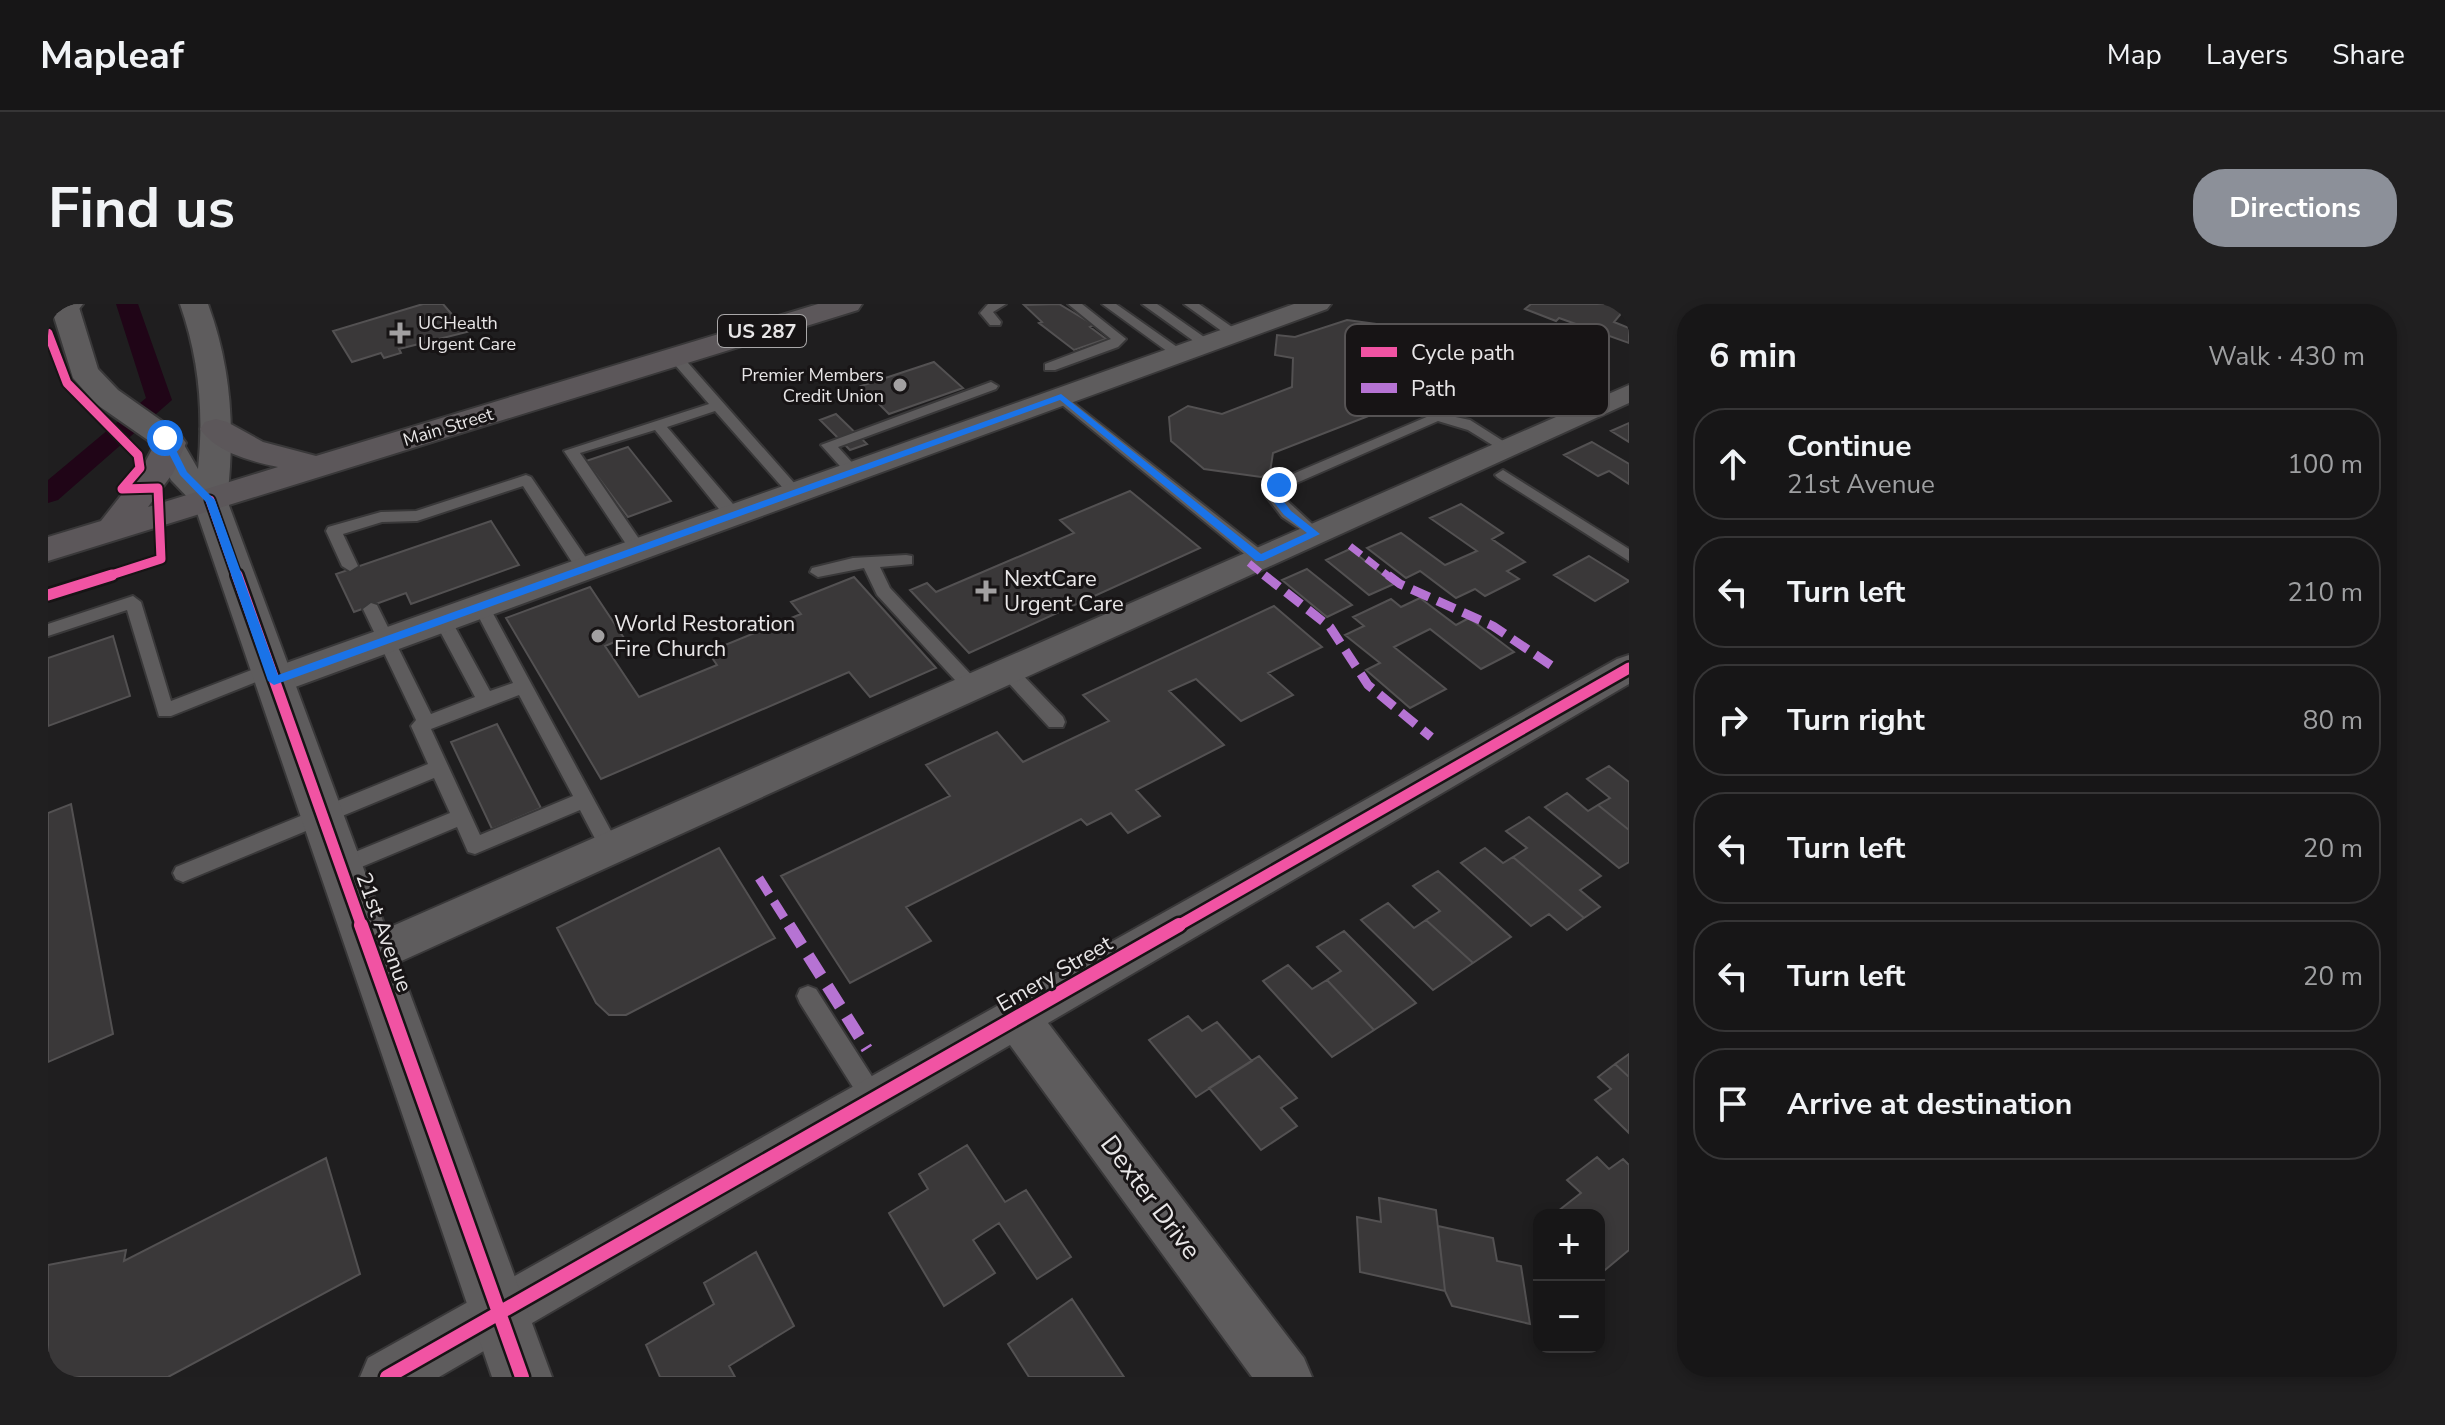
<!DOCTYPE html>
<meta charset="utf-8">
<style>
body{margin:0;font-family:"Nunito Sans",sans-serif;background:#201f20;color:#f1f3f6}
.controls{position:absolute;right:24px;bottom:24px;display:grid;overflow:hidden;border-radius:16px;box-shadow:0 4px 12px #0003}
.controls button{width:72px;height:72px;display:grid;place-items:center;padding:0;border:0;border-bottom:2px solid #363536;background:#171617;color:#f1f3f6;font:40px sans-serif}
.stop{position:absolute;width:24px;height:24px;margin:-18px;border:6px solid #1a73e8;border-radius:50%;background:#fff}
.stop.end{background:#1a73e8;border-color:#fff;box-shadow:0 2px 8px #0008}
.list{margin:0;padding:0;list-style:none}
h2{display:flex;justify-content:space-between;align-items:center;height:104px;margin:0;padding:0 32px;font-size:34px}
h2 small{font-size:26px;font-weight:400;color:#9e9fa1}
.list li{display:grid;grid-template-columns:52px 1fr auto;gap:24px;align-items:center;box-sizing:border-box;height:112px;margin:0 16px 16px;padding:0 16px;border:2px solid #363536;border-radius:32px}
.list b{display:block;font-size:30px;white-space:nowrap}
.list p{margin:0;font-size:26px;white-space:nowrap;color:#9e9fa1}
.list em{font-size:26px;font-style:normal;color:#9e9fa1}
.icon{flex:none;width:44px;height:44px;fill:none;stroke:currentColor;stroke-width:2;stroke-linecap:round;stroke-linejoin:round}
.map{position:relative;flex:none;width:1581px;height:1073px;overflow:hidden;border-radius:32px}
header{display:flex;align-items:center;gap:48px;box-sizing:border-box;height:112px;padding:0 40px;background:#171617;border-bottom:2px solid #363536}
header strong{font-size:38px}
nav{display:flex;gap:44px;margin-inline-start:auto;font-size:28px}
.intro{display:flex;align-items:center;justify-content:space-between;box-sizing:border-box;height:192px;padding:0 48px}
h1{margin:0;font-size:56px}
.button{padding:20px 36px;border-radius:32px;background:#8c9099;color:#fff;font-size:28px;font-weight:700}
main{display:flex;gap:48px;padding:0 48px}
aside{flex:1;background:#171617;border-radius:32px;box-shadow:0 4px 12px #0003}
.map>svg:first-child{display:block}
</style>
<header>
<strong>Mapleaf</strong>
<nav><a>Map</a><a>Layers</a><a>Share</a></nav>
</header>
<div class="intro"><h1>Find us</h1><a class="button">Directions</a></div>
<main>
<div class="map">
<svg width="1581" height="1073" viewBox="0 0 1581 1073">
<rect width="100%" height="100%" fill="#1f1e1f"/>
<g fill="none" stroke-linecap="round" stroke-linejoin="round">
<path fill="#200517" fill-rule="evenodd" d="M68 0H90L124 96 10 196 0 199V176L98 94Z"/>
</g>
<path fill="#3a3839" stroke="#535152" stroke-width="2" d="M395 0 419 28 351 45 353 49 336 54 333 49 304 58 285 27 375 0Z
M1011 0 1046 21 1042 23 1058 35 1026 46 991 19 994 18 976 1Z
M1483 0H1581L1566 18 1581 24V39L1511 14 1508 17 1477 5Z
M1299 16 1343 22 1365 36 1434 45 1459 60 1479 59 1497 69 1504 94 1468 111 1421 105 1401 94 1397 77 1341 71 1377 93 1358 102 1323 80V111L1225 149 1222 168 1213 173 1156 165 1123 137 1121 113 1140 102 1174 110 1244 83 1245 54 1227 51 1229 31 1247 33Z
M886 58 915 84 841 110 813 82Z
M788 110 819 140 802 146 772 116Z
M1581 119V138L1563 127Z
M1544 138 1581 160V180L1561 167 1550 172 1516 151Z
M580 143 623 197 580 213 538 157Z
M1082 187 1152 244 921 349 862 286 879 279 888 288 1026 229 1012 216Z
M1413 200 1455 229 1444 235 1477 258 1459 267 1471 275 1437 292 1427 285 1408 294 1372 267 1358 274 1319 244 1353 229 1397 261 1429 247 1382 214Z
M443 217 471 261 363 300 358 289 306 308 288 270Z
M1302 245 1346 280 1321 291 1278 256Z
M1541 252 1581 277 1547 297 1506 271Z
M1259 265 1304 301 1279 313 1234 276Z
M806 273 888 364 822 393 801 368 553 475 458 314 542 283 576 334 557 342 591 393 669 361 660 348 753 310 743 298Z
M1372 294 1408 321 1421 314 1466 348 1433 365 1382 325 1346 343 1398 385 1362 404 1318 366 1332 359 1297 331 1316 322 1305 313 1343 295 1353 303Z
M1226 302 1274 343 1220 369 1245 391 1193 417 1148 375 1121 387 1176 441 1088 486 1112 512 1080 529 1063 509 1039 521 1033 515 858 603 883 637 802 679 733 572 902 492 878 461 949 428 975 458 1061 417 1035 391Z
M65 332 82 392 0 422V354Z
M449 420 493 504 444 525 403 438Z
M1561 462 1581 478V526L1550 501 1562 494 1539 475Z
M1519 489 1540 507 1550 501 1581 526V558L1571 564 1497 503Z
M23 500 65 730 0 758V509Z
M1481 513 1553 572 1532 586 1552 603 1536 614 1465 553 1479 544 1458 527Z
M671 544 727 634 578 711H561L548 699 509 624Z
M1437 544 1455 559 1465 553 1536 614 1519 626 1501 610 1483 622 1413 559Z
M1390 567 1463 633 1425 659 1378 616 1392 607 1365 582Z
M1340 599 1366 624 1378 616 1425 659 1385 686 1313 616Z
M1296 627 1368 699 1326 726 1279 676 1293 667 1269 643Z
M1240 661 1264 685 1279 676 1326 726 1284 753 1215 677Z
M1140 712 1154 727 1169 718 1204 757 1148 793 1101 736Z
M1581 750V773L1567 760Z
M1211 752 1249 794 1233 804 1249 822 1213 846 1161 784Z
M1567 760 1581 773V829L1547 796 1563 785 1550 773Z
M919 841 957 898 978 886 1023 953 989 975 951 919 925 936 947 969 896 1002 841 909 880 885 871 870Z
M1549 853 1561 865 1575 855 1581 861V946L1551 971V911H1505L1533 889 1519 876Z
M278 854 312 970 120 1073H0V961L78 946 76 957Z
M1331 894 1388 906 1397 987 1312 968 1309 913 1333 918Z
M1390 922 1445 934 1449 957 1473 962 1482 1020 1404 1002 1397 987Z
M708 948 746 1022 681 1062 687 1073H612L598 1041 666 1000 656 979Z
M1024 995 1076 1073H981L960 1040Z"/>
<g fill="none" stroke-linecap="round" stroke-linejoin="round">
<g stroke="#393839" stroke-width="4">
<path id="service" d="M958 0 945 8 953 18 952 21H942L932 9 940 0Z
M1020 0H1034L1078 35 1070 43 1007 66H997V60L1063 35Z
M1054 0H1068L1139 50 1127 53Z
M1094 0H1109L1166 40 1154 43Z
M1136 0H1151L1194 30 1182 33Z
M628 50 633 51 755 189 747 194 742 192 667 107 619 123 691 207V215H679L607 126 532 149 598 245 590 250 584 249 516 147 661 100 621 54Z
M943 78 950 82 948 85 790 143 810 165V171H800L773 141Z
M1013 89 1218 250V258H1206L1008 96 1006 93Z
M1388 109 1422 116 1466 144 1464 147H1454L1420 126 1390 117 1237 184 1234 192 1275 230 1267 235 1234 213 1218 192 1226 178Z
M1455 166 1581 245V257L1450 174 1447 171Z
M478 171 483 173 543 261V269H531L475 182 369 217 334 218 295 230 310 262 302 267 294 262 278 227 280 223 333 208 368 207Z
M858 251 864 252V260L832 263 842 284 930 378 933 383 930 388H918L829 291 816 264 770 273 762 268 764 264 805 254Z
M85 292 93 298 123 397 222 359 231 365 228 370 123 412H111L79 306 0 332V320Z
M433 296 441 302 569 538 572 544 569 550 562 552 555 550 532 506 427 550 420 548 409 523 299 569 292 571 285 569 282 563 285 557 402 509 386 474 142 575 135 578 128 575 125 569 128 563 380 460 363 422 368 416 315 305 323 299 329 301 383 410 427 393 386 316 389 312H401L442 387 465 379 425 302ZM471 391 525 492 432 531 383 425Z
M960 361 966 362 1015 413 1017 418 1015 423H1001L954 372 951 367Z
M760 682 768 685 834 788 838 796 834 804 826 807 818 804 752 699 749 692 752 685Z"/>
</g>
<g stroke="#393839" stroke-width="4">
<path id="minor" d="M0 0H35L31 5 0 12Z
M1246 0H1283L1279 5 239 386 226 390 213 386 208 377 213 368Z
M1581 81V99L338 664 323 670 308 664 301 651 308 638Z
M1581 351V380L1000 719 1256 1054 1264 1073H1204L962 741 391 1073H312L320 1054 1569 355Z"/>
</g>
<g stroke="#393839" stroke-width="4">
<path id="tertiary" d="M2 0H30L50 65 70 86 128 127 150 165C156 107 151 54 132 0H160C184 65 187 128 179 196L504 1073H444L146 200 123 176 104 139 48 100 25 74Z"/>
</g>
<g stroke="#393839" stroke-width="4">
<path id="trunk" d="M770 0H814L810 6 0 257V233L53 217 93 166 111 132 122 129 133 132 138 139 125 169 100 203 230 163C203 157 169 149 152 125L157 118 168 115 179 118 215 138 268 152Z"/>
</g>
<use href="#service" fill="#5e5c5d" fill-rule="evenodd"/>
<use href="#minor" fill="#5e5c5d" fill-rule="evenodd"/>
<use href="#tertiary" fill="#5e5c5d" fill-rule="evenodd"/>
<use href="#trunk" fill="#5c575a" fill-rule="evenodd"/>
<path stroke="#b673d3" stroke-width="7" stroke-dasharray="14 7" stroke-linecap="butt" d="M1302 242 1342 273
M1201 259 1218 273"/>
<path stroke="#b673d3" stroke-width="9" stroke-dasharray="19 9" stroke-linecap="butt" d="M1216 271 1282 323 1320 381 1383 433
M1340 271 1352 280 1445 322 1507 364
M711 574 742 623"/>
<path stroke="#b673d3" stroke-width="12" stroke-dasharray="24 12" stroke-linecap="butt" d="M741 621 819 745"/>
<g stroke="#171415" stroke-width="13">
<path id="cycleway-far2" d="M0 29 19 79 90 151 92 164 74 185
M162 196 189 273
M57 273 113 255 110 184 74 185"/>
</g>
<g stroke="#171415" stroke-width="16">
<path id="cycleway-far1" d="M189 271 314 623
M0 291 64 271
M1128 623 1581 364"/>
</g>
<g stroke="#171415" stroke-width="19">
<path id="cycleway" d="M313 621 474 1073
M339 1073 1131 621"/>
</g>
<use href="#cycleway-far2" stroke="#f153a3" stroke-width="9"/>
<use href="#cycleway-far1" stroke="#f153a3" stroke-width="11"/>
<use href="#cycleway" stroke="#f153a3" stroke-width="14"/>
</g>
<path fill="#1a73e8" d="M1013 90 1213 250 1259 229 1236 211 1221 192 1228 179 1236 181 1231 191 1243 207 1272 230 1215 257H1208L1012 96 226 381 220 377 158 198 132 171 113 134 121 132 139 168 167 196 230 371Z"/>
<g fill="#a2a0a1" stroke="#171415" stroke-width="3">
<path d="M348 17h8v8h8v8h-8v8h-8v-8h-8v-8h8z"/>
<circle cx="852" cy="81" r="8"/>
<path d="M934 275h8v8h8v8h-8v8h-8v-8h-8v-8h8z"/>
<circle cx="550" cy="332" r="8"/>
</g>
<g text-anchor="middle" stroke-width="6" stroke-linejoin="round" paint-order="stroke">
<g font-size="18" fill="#e8e6e7" stroke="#171415" text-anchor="start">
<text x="370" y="25">UCHealth<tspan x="370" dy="21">Urgent Care</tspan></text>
<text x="836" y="77" text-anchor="end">Premier Members<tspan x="836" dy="21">Credit Union</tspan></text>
</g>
<g font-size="18" fill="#e8e6e7" stroke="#171415">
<text transform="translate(400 123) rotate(-17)" y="6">Main Street</text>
</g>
<rect fill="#171415" stroke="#a9a7a8" stroke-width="2" x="670" y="11" width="88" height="32" rx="6"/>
<g font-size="20" font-weight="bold" fill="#e8e6e7">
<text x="714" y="34">US 287</text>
</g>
<g font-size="22" fill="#e8e6e7" stroke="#171415" text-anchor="start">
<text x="956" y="282">NextCare<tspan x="956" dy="25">Urgent Care</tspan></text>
<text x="566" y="327">World Restoration<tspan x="566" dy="25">Fire Church</tspan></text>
</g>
<g font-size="22" fill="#e8e6e7" stroke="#171415">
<text transform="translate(337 628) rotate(70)" y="8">21st Avenue</text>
<text transform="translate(1006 669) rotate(-30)" y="8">Emery Street</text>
</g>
<g font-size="26" fill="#e8e6e7" stroke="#171415">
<text transform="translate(1103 893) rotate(53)" y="9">Dexter Drive</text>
</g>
</g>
<rect x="1297" y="20" width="264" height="92" rx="12" fill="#171415" stroke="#565354" stroke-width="2"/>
<rect x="1313" y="43" width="36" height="10" fill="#f153a3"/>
<rect x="1313" y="79" width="36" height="10" fill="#b673d3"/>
<g font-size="22" fill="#e8e6e7">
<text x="1363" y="56">Cycle path</text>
<text x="1363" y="92">Path</text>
</g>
</svg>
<div class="controls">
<button>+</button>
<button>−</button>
</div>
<div class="stop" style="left:117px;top:134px"></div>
<div class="stop end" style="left:1231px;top:181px"></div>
</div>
<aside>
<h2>6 min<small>Walk · 430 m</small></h2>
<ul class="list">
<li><svg class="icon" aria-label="ahead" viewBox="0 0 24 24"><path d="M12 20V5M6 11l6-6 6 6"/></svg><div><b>Continue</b><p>21st Avenue</p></div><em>100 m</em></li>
<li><svg class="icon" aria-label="left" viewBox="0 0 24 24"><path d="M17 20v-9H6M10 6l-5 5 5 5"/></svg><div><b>Turn left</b></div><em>210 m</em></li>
<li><svg class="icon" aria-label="right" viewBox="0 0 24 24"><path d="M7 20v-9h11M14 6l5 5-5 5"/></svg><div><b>Turn right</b></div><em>80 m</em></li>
<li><svg class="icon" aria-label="left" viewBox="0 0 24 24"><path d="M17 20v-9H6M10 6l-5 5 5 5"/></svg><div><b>Turn left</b></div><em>20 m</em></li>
<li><svg class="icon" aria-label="left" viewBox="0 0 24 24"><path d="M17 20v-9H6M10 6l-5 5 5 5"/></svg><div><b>Turn left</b></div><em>20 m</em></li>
<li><svg class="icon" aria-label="arrive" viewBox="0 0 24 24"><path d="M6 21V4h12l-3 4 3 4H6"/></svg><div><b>Arrive at destination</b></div></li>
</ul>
</aside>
</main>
